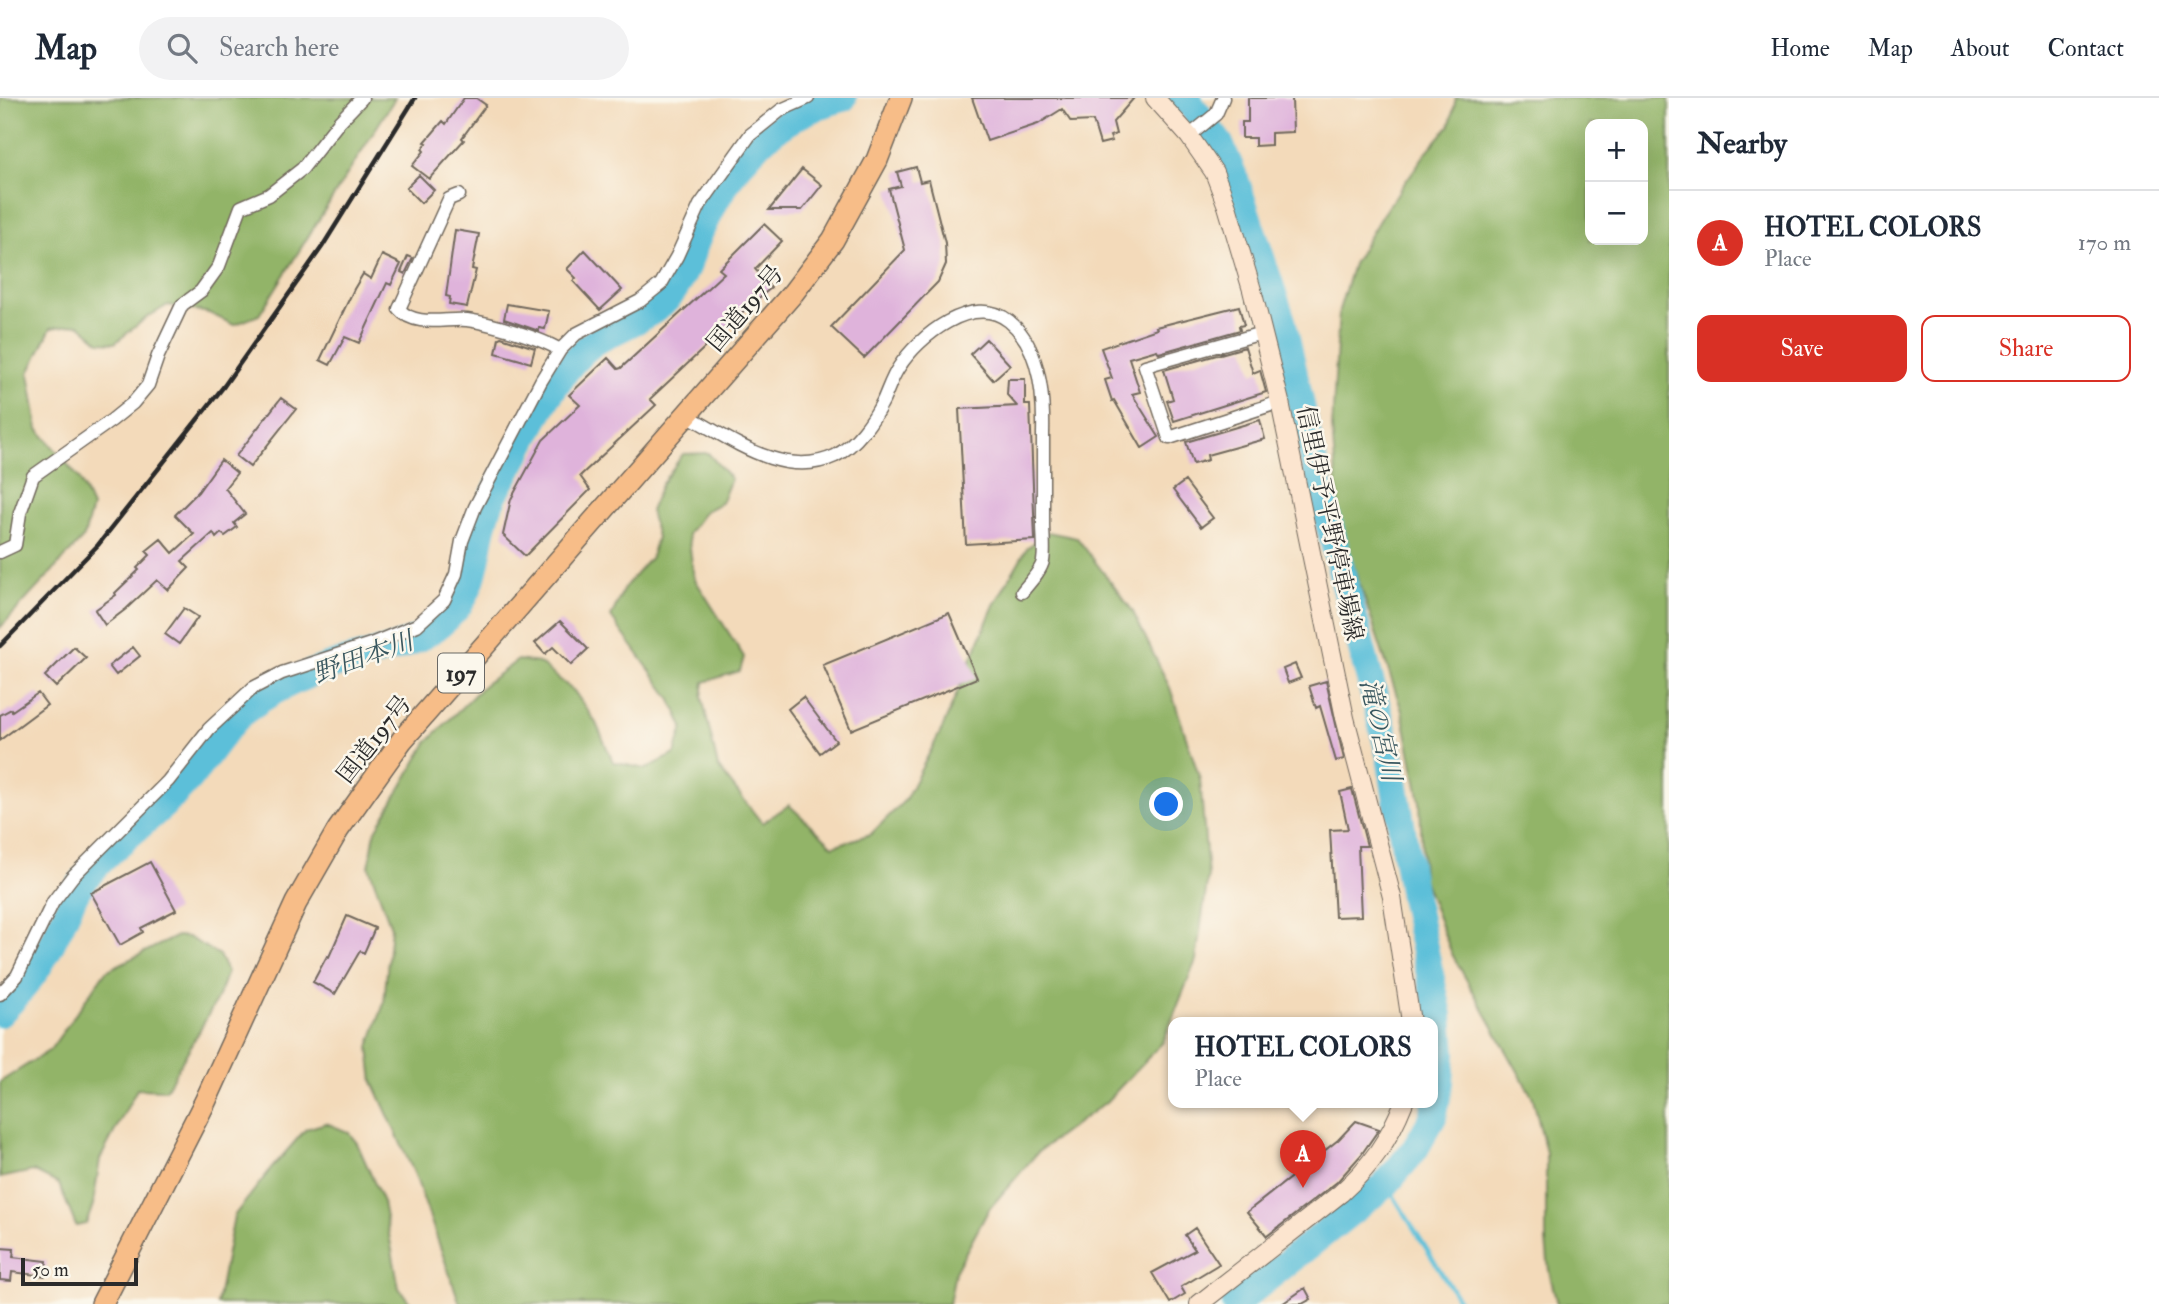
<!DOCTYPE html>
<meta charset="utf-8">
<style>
body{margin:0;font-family:"IM FELL Double Pica","Noto Serif JP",serif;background:#f2f2f3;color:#1f2937}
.controls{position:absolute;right:21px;top:21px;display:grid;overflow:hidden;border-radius:14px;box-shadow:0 7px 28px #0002}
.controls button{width:63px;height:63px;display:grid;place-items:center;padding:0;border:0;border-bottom:2px solid #e0e1e3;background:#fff;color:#1f2937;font:35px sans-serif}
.scale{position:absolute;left:21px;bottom:18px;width:117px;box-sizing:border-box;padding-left:7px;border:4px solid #2b2b2b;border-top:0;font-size:19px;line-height:24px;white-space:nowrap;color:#2b2b2b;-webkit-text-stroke:5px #fbf7ec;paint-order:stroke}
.you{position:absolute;left:1167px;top:707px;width:24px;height:24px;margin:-18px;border:5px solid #fff;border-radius:50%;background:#1a73e8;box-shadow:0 0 0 10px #1a73e833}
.badge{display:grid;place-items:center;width:46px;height:46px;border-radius:50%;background:#d93025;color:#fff;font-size:23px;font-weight:700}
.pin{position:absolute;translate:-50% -58px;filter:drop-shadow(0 2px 4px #0008)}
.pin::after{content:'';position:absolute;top:37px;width:24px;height:21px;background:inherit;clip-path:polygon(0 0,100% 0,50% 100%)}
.popup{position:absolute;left:1168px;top:919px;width:270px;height:91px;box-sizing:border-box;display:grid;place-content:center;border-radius:14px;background:#fff;filter:drop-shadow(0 2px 5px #0005);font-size:23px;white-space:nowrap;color:#747a83}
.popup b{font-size:26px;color:#1f2937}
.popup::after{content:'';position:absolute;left:50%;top:100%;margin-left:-14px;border:14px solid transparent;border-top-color:#fff}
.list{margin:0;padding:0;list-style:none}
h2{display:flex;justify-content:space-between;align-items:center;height:91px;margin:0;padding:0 28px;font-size:30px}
h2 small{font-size:23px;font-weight:400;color:#747a83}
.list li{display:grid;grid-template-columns:46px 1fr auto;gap:21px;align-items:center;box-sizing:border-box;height:105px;padding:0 28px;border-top:2px solid #e0e1e3}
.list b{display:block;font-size:26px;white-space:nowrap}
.list p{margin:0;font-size:23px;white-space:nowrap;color:#747a83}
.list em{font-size:23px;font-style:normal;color:#747a83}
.actions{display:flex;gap:14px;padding:21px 28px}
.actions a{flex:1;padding:16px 0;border:2px solid #d93025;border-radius:14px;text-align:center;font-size:24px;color:#d93025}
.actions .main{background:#d93025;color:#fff}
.icon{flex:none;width:38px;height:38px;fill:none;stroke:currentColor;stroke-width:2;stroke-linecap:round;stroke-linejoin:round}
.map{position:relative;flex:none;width:1669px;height:1206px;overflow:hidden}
header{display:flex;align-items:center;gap:42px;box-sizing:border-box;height:98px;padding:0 35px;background:#fff;border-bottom:2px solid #e0e1e3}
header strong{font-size:33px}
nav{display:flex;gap:38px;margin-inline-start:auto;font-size:24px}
.search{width:490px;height:63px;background:#f2f2f3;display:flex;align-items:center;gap:18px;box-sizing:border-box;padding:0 24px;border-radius:38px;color:#747a83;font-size:26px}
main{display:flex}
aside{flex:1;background:#fff}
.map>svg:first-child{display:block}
</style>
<header>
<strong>Map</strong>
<div class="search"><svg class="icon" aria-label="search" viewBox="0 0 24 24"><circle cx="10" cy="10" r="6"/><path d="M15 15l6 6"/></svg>Search here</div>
<nav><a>Home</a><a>Map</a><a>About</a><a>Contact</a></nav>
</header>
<main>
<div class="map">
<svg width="1669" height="1206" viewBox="0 0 1669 1206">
<rect width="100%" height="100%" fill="#fbf7ec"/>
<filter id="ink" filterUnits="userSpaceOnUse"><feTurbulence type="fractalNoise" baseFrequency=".0143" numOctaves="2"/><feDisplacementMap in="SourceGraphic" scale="14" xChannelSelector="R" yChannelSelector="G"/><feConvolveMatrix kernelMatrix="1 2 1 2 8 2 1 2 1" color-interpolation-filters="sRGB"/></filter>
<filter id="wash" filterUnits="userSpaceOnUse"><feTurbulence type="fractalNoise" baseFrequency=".00686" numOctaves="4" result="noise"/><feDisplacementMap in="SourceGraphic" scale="28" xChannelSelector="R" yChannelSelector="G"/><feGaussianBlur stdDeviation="1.57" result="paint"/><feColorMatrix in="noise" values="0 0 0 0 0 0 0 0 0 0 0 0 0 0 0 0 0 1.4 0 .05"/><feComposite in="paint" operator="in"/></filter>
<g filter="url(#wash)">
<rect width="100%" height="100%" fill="#f3daba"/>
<path fill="#92b468" stroke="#5e704a" stroke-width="2" fill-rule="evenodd" d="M0 0H395L259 217 234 227 209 215 168 207 146 220 115 245 100 244 79 226 51 230 29 275 38 331 79 380 92 409 84 439 0 530Z
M1456 0H1669V1206H1557L1549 1173 1546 1143V1055L1533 1000 1452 856 1423 781 1420 704 1402 613 1340 427 1332 330 1339 212 1353 166 1382 117 1428 52 1450 27ZM1643 26V142H1590V26Z
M708 355 731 381 721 405 705 413 688 436 694 480 744 559 740 573 704 584 702 599 718 669 762 725 789 707 833 748 871 736 905 702 942 631 994 507 1027 450 1048 434 1077 440 1132 512 1170 590 1200 681 1208 778 1196 862 1163 944 1106 1004 1038 1054 989 1111 955 1174 949 1206H460L415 1077 373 984 369 949 384 905 391 829 369 769 375 734 428 643 484 587 518 562 539 565 574 593 596 625 613 664 646 671 675 656 683 629 670 600 611 519 624 490 651 459 657 439 650 413 661 387 683 356Z
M177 838 188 839 219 857 227 874 217 901 166 992 137 991 100 1061 93 1107 86 1126 76 1128 59 1086 33 1073 0 1080V984L50 952 106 873Z
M326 1025 348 1034 357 1045 383 1104 399 1190 411 1206H217L234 1118 271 1071 306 1031Z"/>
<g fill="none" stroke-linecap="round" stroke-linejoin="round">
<path stroke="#5bbfd9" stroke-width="4.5" d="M1386 1086 1461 1206"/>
<path stroke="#5bbfd9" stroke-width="28" d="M1181 0 1190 6 1220 46 1235 81 1283 226 1319 388 1390 658 1413 799 1439 917 1442 955 1440 984 1433 1019 1415 1051 1386 1086 1235 1206
M0 915C25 890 41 868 56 836 64 821 70 803 79 789 108 747 154 722 186 684 205 663 219 637 239 618 265 594 310 574 343 564 383 553 425 547 454 513 481 483 475 439 491 403 498 388 508 373 516 358 526 339 536 319 547 300 560 280 577 254 598 242 620 229 648 220 666 202 686 181 691 152 703 127 734 62 772 19 843 0"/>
</g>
<g id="blocks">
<path fill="#dfb3db" d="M464 0H476L486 7 462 40 464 42 429 81 412 68 424 53 422 51 427 45 425 44 443 23 446 26Z
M972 0H1134L1113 24 1116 36 1110 38 1112 43 1100 46 1093 23 1071 24 1062 11 1038 26 987 43Z
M1248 0H1292L1293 34 1271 35V47L1255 48V40H1242V24H1248Z
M916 69 920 84 929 82 945 145 946 166 938 184 864 260 831 229 905 152 889 91 901 88 897 74Z
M802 71 822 87 802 112H769Z
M419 77 434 92 421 105 406 90Z
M764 126 782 143 755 171 771 190 750 207 650 301 656 307 580 378 590 392 525 458 503 437 511 401 543 342 580 307 569 297 608 260 618 271 621 270 724 175 719 171Z
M455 132 479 136 472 171 476 172 467 209 449 206 450 199 446 198Z
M585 152 622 192 600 212 573 183 576 180 567 171Z
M382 157 401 166 391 187 387 185 359 245 345 239 330 267 320 262 354 191 363 176 371 181Z
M408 158 413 160 405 176 401 174Z
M507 206 549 213 545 231 539 230V233L504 221Z
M1239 208 1244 227 1239 228 1240 232 1159 255 1157 252 1129 260 1140 294 1132 296 1159 339 1142 350 1114 302 1112 303 1105 282 1112 280 1101 250 1157 231 1156 229Z
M501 239 535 250 531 265 496 255 499 240Z
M986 241 1010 267 993 282 970 256Z
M1245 249 1253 275 1260 272 1266 294 1174 323 1167 303 1173 301 1164 272Z
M1008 281H1025V307H1030L1035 442 966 446 959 311 1017 308 1007 297Z
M281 300 296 311 250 369 236 358Z
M1260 322 1265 341 1207 357 1208 362 1193 366 1186 344Z
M221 362 237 375 225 390 245 416 234 425 237 429 225 438 221 435 216 440 213 435 182 463 189 470 168 492 157 482 126 511 105 527 95 512 116 497 115 495 139 472 137 470 150 457 146 453 161 441 173 455 194 436 175 417 198 394Z
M1185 383 1213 420 1201 429 1173 392Z
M184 510 198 519 179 546 165 536Z
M949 515 977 580 851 632 823 567Z
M560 523 588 551 571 567 553 549 545 556 535 545Z
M74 549 86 560 56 589 45 578Z
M133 549 140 558 116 577 109 568Z
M1295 566 1301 580 1288 585 1283 571Z
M1326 583 1344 661 1336 663 1320 608 1316 610 1309 588Z
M38 595 47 607 0 642V617L11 611 12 613Z
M803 599 836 643 820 655 788 611Z
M1352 691 1367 748H1358L1361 818 1335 819 1330 732 1348 731 1340 694Z
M150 764 176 812 141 830 143 834 120 847 91 795Z
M347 818 375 830 364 855 360 853 335 896 313 884 327 858 329 859Z
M1356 1023 1379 1031 1361 1057 1337 1084 1267 1138 1247 1114 1338 1042Z
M1195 1130 1219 1166 1181 1189 1185 1196 1170 1205 1152 1175 1195 1152 1185 1137Z
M0 1150 14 1151 13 1159 47 1163 45 1178 12 1174 11 1183 0 1182Z
M1305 1190 1311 1201 1302 1206H1282Z"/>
</g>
</g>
<g filter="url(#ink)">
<use href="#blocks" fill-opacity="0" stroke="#71685d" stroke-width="2"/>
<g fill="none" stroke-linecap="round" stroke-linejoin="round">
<g stroke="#71685d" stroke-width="15">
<path id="minor" d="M1189 38 1216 16 1223 0
M459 97 449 101 399 211C415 230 446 220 467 222 490 225 541 240 560 252
M1262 235 1145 268 1169 340 1280 304
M688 318C731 341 784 382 835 358 856 347 873 323 883 303 888 292 892 279 899 269 918 239 973 194 1009 223 1040 248 1044 299 1043 336 1043 366 1043 396 1043 426 1043 438 1045 452 1043 463 1041 473 1029 485 1022 494
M0 454 15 447 20 415 33 378 112 322 133 305 148 287 158 258 182 207 201 193 219 168 241 109 269 97 302 71 339 24 362 0
M0 896 17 878 53 804 72 779 168 683 209 631 253 590 282 575 371 546 417 527 444 502 456 476 462 443 475 409 541 283 560 252 576 236 640 203 661 186 677 158 700 107 750 37 781 12 808 0"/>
</g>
<g stroke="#71685d" stroke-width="20">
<path id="secondary" d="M1155 0 1189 38 1214 74 1227 108 1252 192 1280 304 1345 620 1392 799 1411 924
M1199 1206 1341 1095C1371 1068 1389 1042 1404 1004"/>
</g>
<g stroke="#71685d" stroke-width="24">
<path id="trunk" d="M102 1206 205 1004 296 805 338 732 402 642 793 195 833 142 877 62 901 0"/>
</g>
<use href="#minor" stroke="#fff" stroke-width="12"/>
<use href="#secondary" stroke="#fce5cf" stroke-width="18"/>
<use href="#trunk" stroke="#f7bd88" stroke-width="21"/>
<path stroke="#2b2b2b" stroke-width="4.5" d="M0 548 98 447 224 288 322 149 415 0"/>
</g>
</g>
<g text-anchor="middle" stroke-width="5" stroke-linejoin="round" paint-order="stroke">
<rect fill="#fbf7ec" stroke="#696865" stroke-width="2" x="438" y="555.5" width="46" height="39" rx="5"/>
<g font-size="23" font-weight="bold" fill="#2b2b2b">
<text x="461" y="583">197</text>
</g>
<g font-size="24" fill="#2b2b2b" stroke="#fbf7ec">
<text transform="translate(745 210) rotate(-50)" y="8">国道197号</text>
<text transform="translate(1330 425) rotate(78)" y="8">信里伊予平野停車場線</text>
<text transform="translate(374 641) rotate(-52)" y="8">国道197号</text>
</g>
<g font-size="26" font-style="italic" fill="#39575f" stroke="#fbf7ec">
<text transform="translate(363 559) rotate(-20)" y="9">野田本川</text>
<text transform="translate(1381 632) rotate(77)" y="9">滝の宮川</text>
</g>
</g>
</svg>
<div class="controls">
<button>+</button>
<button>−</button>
</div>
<div class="scale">50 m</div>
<div class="you"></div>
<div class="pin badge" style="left:1303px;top:1090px">A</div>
<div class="popup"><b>HOTEL COLORS</b>Place</div>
</div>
<aside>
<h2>Nearby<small></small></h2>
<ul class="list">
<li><span class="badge">A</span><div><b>HOTEL COLORS</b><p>Place</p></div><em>170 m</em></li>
</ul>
<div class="actions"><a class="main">Save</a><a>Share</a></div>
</aside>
</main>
